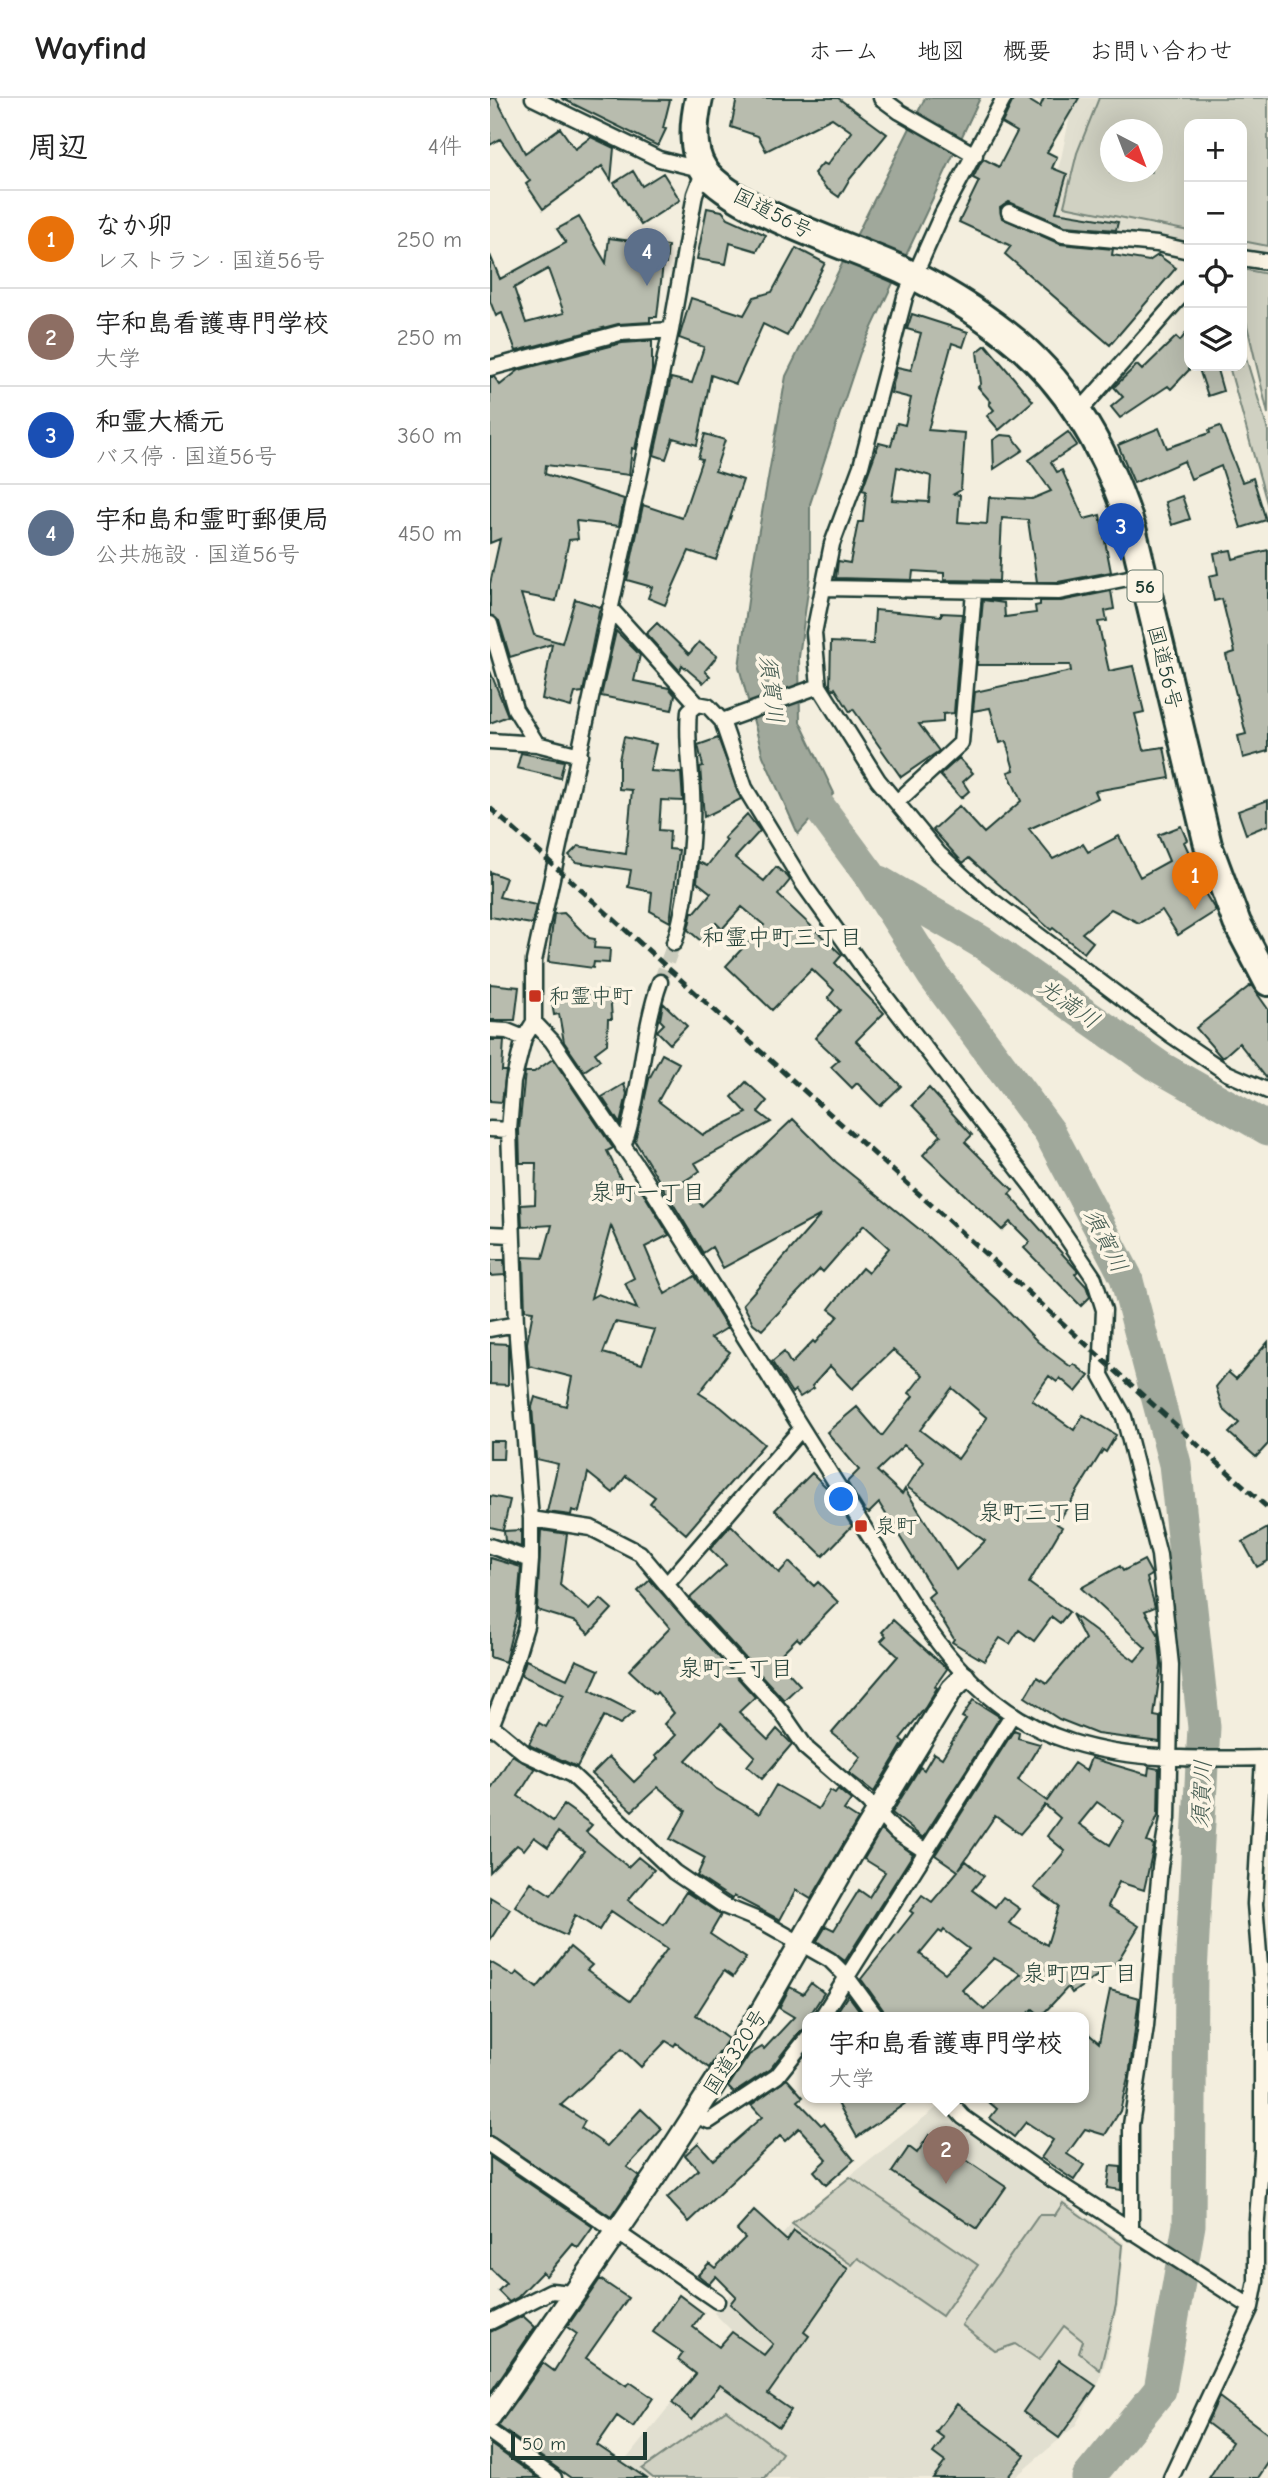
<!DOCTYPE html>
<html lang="ja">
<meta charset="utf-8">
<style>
body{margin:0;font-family:"Comic Neue","Klee One",sans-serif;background:#f2f2f2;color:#222}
.controls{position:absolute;right:21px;top:21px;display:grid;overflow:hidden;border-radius:14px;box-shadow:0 7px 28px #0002}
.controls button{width:63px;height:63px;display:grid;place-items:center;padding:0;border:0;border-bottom:2px solid #e0e0e0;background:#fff;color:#222;font:35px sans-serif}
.compass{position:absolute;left:610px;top:21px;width:63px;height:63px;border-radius:50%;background:#fff;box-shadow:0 7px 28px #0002;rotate:138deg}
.scale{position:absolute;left:21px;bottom:18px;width:136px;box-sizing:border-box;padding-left:7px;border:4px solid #1f3d34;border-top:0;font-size:19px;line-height:24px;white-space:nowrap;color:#1f3d34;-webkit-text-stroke:5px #fcf5e5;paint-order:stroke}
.you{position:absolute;left:352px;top:1402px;width:24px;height:24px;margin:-18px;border:5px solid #fff;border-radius:50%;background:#1a73e8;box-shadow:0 0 0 10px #1a73e833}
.badge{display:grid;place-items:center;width:46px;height:46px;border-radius:50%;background:#ea580c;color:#fff;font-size:23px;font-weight:700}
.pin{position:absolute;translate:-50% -58px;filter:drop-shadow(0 2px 4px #0008)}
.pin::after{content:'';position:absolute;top:37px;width:24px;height:21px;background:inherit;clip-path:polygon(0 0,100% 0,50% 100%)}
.popup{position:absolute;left:312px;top:1914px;width:287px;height:91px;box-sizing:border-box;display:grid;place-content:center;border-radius:14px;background:#fff;filter:drop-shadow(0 2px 5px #0005);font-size:23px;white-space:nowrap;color:#767676}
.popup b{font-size:26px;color:#222}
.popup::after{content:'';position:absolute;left:50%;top:100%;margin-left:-14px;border:14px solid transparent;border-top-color:#fff}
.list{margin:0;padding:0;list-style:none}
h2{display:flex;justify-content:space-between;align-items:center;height:91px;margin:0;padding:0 28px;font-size:30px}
h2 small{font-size:23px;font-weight:400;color:#767676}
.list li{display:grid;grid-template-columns:46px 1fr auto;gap:21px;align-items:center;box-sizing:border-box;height:98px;padding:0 28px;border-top:2px solid #e0e0e0}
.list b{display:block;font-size:26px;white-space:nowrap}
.list p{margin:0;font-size:23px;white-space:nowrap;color:#767676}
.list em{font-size:23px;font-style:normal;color:#767676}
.icon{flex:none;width:38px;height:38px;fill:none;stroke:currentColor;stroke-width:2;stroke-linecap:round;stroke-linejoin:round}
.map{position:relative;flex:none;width:778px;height:2380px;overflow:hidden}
header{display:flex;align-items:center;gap:42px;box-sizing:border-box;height:98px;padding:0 35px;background:#fff;border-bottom:2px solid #e0e0e0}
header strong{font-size:33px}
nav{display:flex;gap:38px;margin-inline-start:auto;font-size:24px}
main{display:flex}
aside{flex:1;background:#fff}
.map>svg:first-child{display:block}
</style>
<header>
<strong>Wayfind</strong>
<nav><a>ホーム</a><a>地図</a><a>概要</a><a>お問い合わせ</a></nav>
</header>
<main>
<aside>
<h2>周辺<small>4件</small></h2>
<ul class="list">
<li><span class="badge" style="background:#e8710a">1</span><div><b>なか卯</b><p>レストラン · 国道56号</p></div><em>250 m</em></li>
<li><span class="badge" style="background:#8d6e63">2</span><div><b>宇和島看護専門学校</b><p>大学</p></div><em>250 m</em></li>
<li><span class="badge" style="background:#1a4fb4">3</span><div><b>和霊大橋元</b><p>バス停 · 国道56号</p></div><em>360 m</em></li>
<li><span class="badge" style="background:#5c6f8a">4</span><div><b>宇和島和霊町郵便局</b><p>公共施設 · 国道56号</p></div><em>450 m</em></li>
</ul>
</aside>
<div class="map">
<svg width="778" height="2380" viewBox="0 0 778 2380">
<rect width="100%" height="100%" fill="#f3eede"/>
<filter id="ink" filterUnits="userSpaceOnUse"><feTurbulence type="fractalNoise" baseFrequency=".0143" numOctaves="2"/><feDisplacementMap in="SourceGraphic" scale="14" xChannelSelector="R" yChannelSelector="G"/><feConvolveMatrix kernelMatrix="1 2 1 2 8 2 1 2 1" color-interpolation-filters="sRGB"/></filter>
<g filter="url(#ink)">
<path fill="#e1dfd0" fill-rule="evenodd" d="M544 0H778V159L752 154V26H699V145L573 130 551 122 571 61 579 22ZM620 32H662V74H620Z
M450 2007 469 2028 634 2145 628 2206 616 2262 609 2284 585 2328 524 2380H121L241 2232 224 2215 307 2120Z"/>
<path fill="#d0d1c2" stroke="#78877b" stroke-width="2" fill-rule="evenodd" d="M609 0H778V148L752 143V26H699V133L574 108 587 55ZM620 32H662V74H620Z
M752 171 778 176V316L756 223 752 218Z
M752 247 778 333V409L739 268H752Z
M360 2079 488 2167 452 2218 368 2160 362 2167 302 2126Z
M573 2105 632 2147 626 2207 610 2272 589 2255 593 2243 574 2228 549 2262 525 2246 505 2253 472 2227 549 2117H565Z
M236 2312 292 2355 275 2380H163L152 2371Z"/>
<path fill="#a0a89b" stroke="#6c7d72" stroke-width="2" d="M435 0H490L370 255 320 406V478L309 559 310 624 344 695 308 736 273 658 249 569 263 466 296 278Z"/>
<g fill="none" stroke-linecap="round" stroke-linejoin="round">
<path stroke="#a0a89b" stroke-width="33" d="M304 675 381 779 443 877 560 1035 636 1179 685 1366 714 1629 701 1876 699 2127 670 2292 598 2380
M389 784 493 845 671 970 778 1031"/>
</g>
<path fill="#b8bcae" stroke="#1f3d34" stroke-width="2" fill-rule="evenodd" d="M0 0H6L35 55 70 30 85 51 101 39 124 50 121 82 112 68 53 111 36 86 40 83 10 41 0 47Z
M71 0 180 2 173 30 176 31 168 48Z
M247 0H348L397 36 359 82 349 99 336 90 324 75 333 65 337 67 362 34 342 20 276 53 268 38 241 29Z
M524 0H535L550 9 554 0H589L557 54 567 59 562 70 577 76 566 114 628 124 626 132 575 128 519 104 510 110 512 120 570 146 623 151 622 157 659 163 668 157 686 170 620 247 515 156 521 148 469 124 489 83 483 80 491 64 494 61 509 69 527 34 512 25Z
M143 73 152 88 173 75 190 102 151 127 124 85Z
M217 110 232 113 238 120 276 137 267 153 240 145 236 166 207 161Z
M89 119 116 165 119 140 178 148 176 166H173L167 219H160V224L128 226 26 253 12 215 6 218 0 203V157L10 181 76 145 67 131ZM58 171 74 215 36 225 24 190Z
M306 150 335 165 297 238 273 226 246 286 221 277 207 347 183 340 176 361 164 357 181 280 202 285 214 249 189 240 201 200 254 217 264 199 282 194Z
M422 216 478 234 473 249 462 245 438 332 475 335 471 392 464 396 470 397 468 424 497 426 499 399 542 401 561 393 539 362 578 334 587 347 561 364 567 374 572 372 594 421 610 417 621 474 568 484H547L538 422 512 420 509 483 454 482V475L423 473 422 482 346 480 348 463 360 465 368 424H373L376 393 372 392 389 345 401 348 407 325 415 327 421 300 401 295 407 269 421 272 431 235 417 231ZM407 369 441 378 439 404 402 402Z
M699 231V272L681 291 678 288 630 320 621 309 633 299 624 289 647 267 652 272 686 239 690 243Z
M162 243V273L145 351 142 350 139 377 56 367 55 376 134 401 129 428 86 423 88 441 79 442 66 503 31 496 44 537 72 545 85 501 110 509 93 594 85 595 81 609 52 601 62 546 20 559 9 523 0 517V486L10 441 0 445V279H4L10 287 29 272 132 245Z
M496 247 543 303 509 332 497 318 504 312 499 306 501 304 488 289 491 286 487 254Z
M708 268H726L733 293 718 298Z
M730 328 752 384 763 380 776 422 751 430 731 368 701 381 694 363 644 385 628 347 669 330 677 350 720 335 719 332Z
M215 336 235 342 225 373 253 382 226 462 199 453 175 507 158 500 162 489 137 482 153 407 192 420 212 361 208 360Z
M511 337 522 338 533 352 504 371 503 342Z
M692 398 700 421 682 427 675 404Z
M741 452 743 461 778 452V653L753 660 748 638 756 636 736 557 745 554 732 501 724 503 719 478 728 476 724 455Z
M621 493 624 511 615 513 617 523 608 524 619 573 643 568 654 614 645 616 654 652 674 649 680 680 605 693 608 700 539 731 563 761 593 746 598 754 629 738 650 779 679 763 668 737 691 728 697 742 694 744 713 785 709 786 726 813 688 837 672 812 649 825 621 811 592 835 603 844 594 855 563 830 561 832 479 760 473 765 443 732 469 708 494 735 531 703 518 674 524 672 516 643 510 645 500 610 483 613 485 594 581 573 580 567H487L493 502 514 505 515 519 546 515 545 508 550 507V503H571Z
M385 512 451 518V515L472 516 464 615 453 616V624L429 626 449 653 411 679 363 611 360 614 345 590 343 592 340 587 341 544 383 546Z
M167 525 199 556 209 544 227 558 215 573 220 578 213 585 192 567 190 573 156 536Z
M126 533 150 557 144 583 179 590 185 597 182 612 111 598Z
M0 573 18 618 0 625Z
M134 639 166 646 160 673 191 675 193 703 171 702 169 732 180 733 179 751 189 752 180 824 160 813 162 794 138 789 141 772 86 764 79 757 88 748 136 756 142 692 129 691V662Z
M228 640 251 701 214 719 210 669 213 668 208 647Z
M31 655 74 663 70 680 27 670Z
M469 660 483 675 473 684 479 693 471 700 450 677Z
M778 702V727L756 736 748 713Z
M257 716 270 733 245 760 274 783 286 769 297 778 300 782 288 797 352 857 345 865 394 915 366 943 411 988 390 1008 367 985 362 990 341 969 349 962 325 940 350 912 338 900 344 892 322 871 282 912 236 868 274 827 252 809 232 831 226 825 211 843 198 832 202 814H205L221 795 207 784 209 764 217 768 237 742 234 740Z
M0 774 16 780 9 799 46 807 42 826 0 819Z
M74 815 99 840 105 841 104 850 120 851 119 865 104 864 103 870 58 864 64 816Z
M0 886 29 889 25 922H0Z
M761 887 778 911V982L749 945 732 960 706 930Z
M120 893 122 921H118L117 946 105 955 110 962 94 973 74 944 69 916 64 917 61 899Z
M173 905 197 928 180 946 167 933 174 926 170 922Z
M0 942H14L12 973H16L12 1004 0 1003Z
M172 956 189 965 168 1003 213 1037 257 1015 242 999 256 984 277 1003 268 1014 281 1024 205 1065 210 1073 193 1084 212 1108 303 1021 346 1064 429 1131 508 1202 548 1244 581 1269 584 1266 599 1278 586 1294 570 1280 567 1284 559 1278 542 1302 584 1332 593 1317 626 1337 616 1354 613 1352 567 1426 572 1429 539 1485 579 1514 570 1525 562 1519 544 1543 529 1532 520 1546 510 1540 494 1563 462 1544 464 1541 438 1499 444 1494 389 1405 379 1415 375 1413 357 1384 369 1372 337 1334 367 1309 392 1338 423 1298 419 1295 433 1277 403 1252 362 1291 340 1268 322 1288 324 1290 310 1299 305 1292 302 1295 282 1264 294 1254 301 1266 323 1243 325 1245 348 1218 339 1211 361 1183 372 1170 378 1175 399 1150 374 1127 333 1174 330 1171 272 1232 263 1225 253 1206 331 1117 233 1170 222 1149 213 1155 145 1043 159 981ZM462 1290 497 1320 468 1361 430 1332ZM414 1347 434 1364 417 1389 495 1443 466 1472 415 1391 412 1396 387 1373Z
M63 961 123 1050 117 1053 137 1094 149 1088 179 1137 155 1149 175 1196 205 1178 237 1230 221 1240 240 1254 209 1295 231 1309 274 1346 196 1436 160 1405 165 1399 136 1378 123 1395 98 1375 89 1414 82 1412 81 1417 57 1414 68 1366 46 1361 42 1309 45 1299 76 1308 82 1279 39 1268 37 1245 43 1213 35 1212 33 1159 53 1160 62 1127 32 1129 31 1107 45 1106 46 1065H30L29 1032 35 974H44ZM121 1128 144 1180 135 1185 147 1211 108 1196 101 1200ZM125 1224 165 1232 152 1266 113 1255Z
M134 986 137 996 130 1026 112 999Z
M439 990 482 1037 475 1044 523 1092 519 1096 585 1170 588 1173 585 1176 596 1188 600 1199 591 1208 534 1150 540 1144 520 1124 512 1132 433 1057 451 1037 422 1007Z
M0 1162H14L15 1177 0 1178Z
M778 1244V1346L766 1359 739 1335 749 1325 733 1311 726 1289 738 1274 746 1281Z
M0 1245 18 1246V1287L0 1286Z
M0 1343H14L13 1361H0Z
M322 1375 339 1392 362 1428 333 1458 285 1412Z
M0 1398 20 1402 13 1432 0 1429Z
M241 1427 289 1475 299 1464 324 1488 328 1484 348 1504 310 1543 307 1540 286 1561 310 1587 294 1602 200 1500 236 1467 220 1451Z
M778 1430V1463L767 1469 753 1444Z
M31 1432V1449L15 1443 14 1433Z
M51 1432 77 1436 70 1487 100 1512 111 1501 122 1511 99 1536 86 1524 47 1512Z
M0 1460 31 1469 27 1514 15 1564 0 1559Z
M654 1462 662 1477 657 1480 665 1509 655 1513 668 1536 671 1567 664 1618 670 1619V1644L607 1636 569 1621 535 1599 547 1579 557 1585 595 1541 582 1516 645 1563 656 1550 591 1490 630 1468 633 1473Z
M160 1482 265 1599 249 1614 278 1642 287 1631 302 1646 272 1681 257 1668 265 1658 231 1625 196 1662 225 1690 269 1716 286 1687 328 1711 340 1692 345 1695 348 1691 361 1702 354 1712 368 1721 321 1801 306 1792 290 1822 244 1798 242 1801 239 1799 207 1778 215 1760 180 1741 196 1713 168 1689 142 1713 102 1676 119 1659 144 1684 168 1661 165 1658 186 1637 174 1626 184 1615 167 1594 165 1596 139 1572 180 1530 148 1493Z
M403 1522 457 1571 445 1588 447 1590 435 1610 410 1641 414 1644 384 1694 359 1675 371 1659 342 1635 408 1558 391 1543 396 1538 392 1534Z
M36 1562 77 1581 86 1562 109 1572 100 1592 144 1614 130 1626 114 1618 87 1669 41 1648 39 1646 49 1625 56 1629 74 1597 31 1577Z
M483 1602 510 1619 433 1740 402 1715 430 1669 434 1672 444 1655 452 1660 476 1621 472 1619Z
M524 1632 529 1634 528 1640 550 1646 528 1682 557 1703 584 1665 596 1673 601 1660 658 1677 659 1669 669 1671 668 1717 657 1744 664 1747 654 1792 629 1784 618 1808 649 1828 627 1864 582 1895 578 1889 551 1918 543 1911 533 1920H399L371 1881 423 1815 420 1813 432 1797 442 1804 468 1773 445 1757ZM607 1704 634 1723 620 1747 589 1726ZM555 1707 570 1720 557 1738 575 1753 544 1790 569 1808 557 1847 519 1825 530 1811 513 1799 505 1809 482 1792 494 1778 476 1763 469 1771 505 1718 530 1736ZM454 1832 479 1851 455 1875 430 1856 449 1833 452 1835ZM504 1860 531 1876 494 1912 472 1892Z
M22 1657 45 1671 28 1698 63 1723 74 1707 102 1727 96 1734 138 1769 148 1759 164 1772 138 1802 174 1827 196 1794 231 1817 220 1836 256 1860 243 1879 234 1873 206 1917 238 1941 219 1970 186 1945 184 1948 176 1943 151 1969 132 1951 71 2007 95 2023 91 2030 117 2048 151 2011 172 2031 137 2069 149 2078 121 2119 0 2037V1864L24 1878 27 1874 47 1890 80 1849 102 1867 97 1872 140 1903 177 1851 121 1813 109 1832 85 1817 76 1838 52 1827 25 1808 41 1784 61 1797 94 1753 68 1734 58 1749 44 1739 34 1752 27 1747 0 1774V1692Z
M391 1732 423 1756 355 1863 327 1843 336 1828 344 1832 369 1792 379 1799 395 1774 374 1761Z
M0 1799 20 1811 0 1842Z
M321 1885 334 1895 318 1920V1930L310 1933 280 1971 244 1995 238 1989 259 1957 272 1949 274 1951 304 1919 289 1910 300 1889 313 1896Z
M620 1892 649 1900 640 1971 630 2013 615 2037 595 2031 577 2056 594 2067 584 2082 551 2060 563 2042 536 2024 524 2039 500 2020 507 2011 494 2000H594V1932L609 1945Z
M358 1897 375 1920H343Z
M297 1981 313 1999 308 2003 331 2027 334 2025 364 2062 336 2087 324 2073 337 2061 309 2030 295 2043 290 2038 199 2124 177 2100 208 2072 195 2057 208 2045 223 2062 272 2019 261 2007Z
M345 2000H423L367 2039Z
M439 2037 516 2089 487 2131 402 2074 419 2049 427 2055Z
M0 2059 103 2129 88 2150 83 2146 56 2178 52 2174 28 2199 19 2204 8 2193 16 2185 0 2170Z
M620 2068 631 2069V2092L617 2090Z
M264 2113 297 2143 304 2133 358 2171 314 2234 319 2238 278 2296 301 2312 289 2329 230 2287 202 2322 182 2305 206 2276 188 2262 193 2255 163 2234 189 2197 213 2215 203 2229 229 2249 242 2234 274 2257 283 2246 240 2206 246 2198 226 2178 219 2186 208 2177 219 2165 225 2170 255 2140 247 2132Z
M110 2181 138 2200 96 2260 137 2288 140 2284 163 2300 143 2329 127 2318 107 2347 156 2380H81L8 2328 53 2265 64 2273 87 2236 77 2229Z
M33 2218 45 2229 0 2295V2234Z
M569 2262 606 2288 569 2340 533 2314Z
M729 2299 778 2336V2365L768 2380H719L742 2344 717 2325Z
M467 2306 535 2357 517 2380H443L455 2364 443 2355 454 2340 446 2334Z
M0 2346 48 2380H0Z"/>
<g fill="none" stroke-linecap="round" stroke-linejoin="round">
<path stroke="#c9cbbc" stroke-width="14" stroke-dasharray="14 7" stroke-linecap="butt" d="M170 884 184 845"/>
<g stroke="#1f3d34" stroke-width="19">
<path id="street" d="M391 0 410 14 485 57
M514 0 452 116 415 199 371 368 342 446 324 535 329 588 388 682 449 756 491 794 681 937 737 975 778 993
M519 114 573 137 667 146 699 153
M752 160 778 164
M0 270 130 235 181 232
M589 314 699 189
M334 490 569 494 653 477
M120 510 207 606 199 613C196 641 201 666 202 694 204 733 197 809 184 845
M0 526 25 611 47 646
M207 606 218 608 232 623 255 690 314 787 375 872 543 1090 604 1180 614 1212 611 1277 634 1319 669 1457 681 1567 678 1720 670 1769 656 1928 641 2027V2134
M232 623 329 588
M0 643 47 646 90 657
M407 704 471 645 484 494
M44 924 62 943 149 1071 432 1522C525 1661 624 1663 778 1660
M0 932 17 933 34 940
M0 1031 19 1032
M133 1049C152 996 151 937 170 884
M0 1136 22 1137
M0 1231 26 1226
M41 1421 101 1430 150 1455 202 1517 290 1612 317 1651 377 1703 406 1734 434 1752
M0 1448 41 1462
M177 1486 311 1331
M2 1628 36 1656 82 1677 184 1774 234 1808 273 1824 340 1862 357 1879 387 1920
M0 1631 22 1574 36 1528 41 1462V1421L26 1226 19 1032 23 984 34 940 44 924V863L181 232 205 96 214 72 169 61 43 0
M331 1920 522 1617
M456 2000 473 2019 560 2080 761 2209
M204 2017 219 2023 287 1978 318 1939
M0 2047 227 2203
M0 2224 61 2193 82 2195
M0 2334 64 2380
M681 2380 761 2209 766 2183V2134L772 2055V1893L765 1806 773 1660"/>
</g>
<g stroke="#1f3d34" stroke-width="26">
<path id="secondary" d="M0 2318 165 2078 274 1909 363 1754 462 1591 474 1579"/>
</g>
<g stroke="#1f3d34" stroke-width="32">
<path id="highway" d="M209 0C204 22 200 52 214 72 242 112 365 150 412 172 449 190 484 211 516 236 581 286 619 358 643 434L718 747 747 825 778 884"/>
</g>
<use href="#street" stroke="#fcf5e5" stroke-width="14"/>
<use href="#secondary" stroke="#fcf5e5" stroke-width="21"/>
<use href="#highway" stroke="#fcf5e5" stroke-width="26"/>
<path stroke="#1f3d34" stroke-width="5" stroke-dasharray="10 5" stroke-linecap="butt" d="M0 710 778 1410"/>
</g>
</g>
<g fill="#c8321e" stroke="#fcf5e5" stroke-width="2.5">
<rect x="38" y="891" width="14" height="14" rx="3.5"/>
<rect x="364" y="1421" width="14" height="14" rx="3.5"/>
</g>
<g text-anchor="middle" stroke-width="7" stroke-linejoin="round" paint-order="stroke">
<rect fill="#fcf5e5" stroke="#617469" stroke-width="2" x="637.5" y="472.5" width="35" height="31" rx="5"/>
<g font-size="19" font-weight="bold" fill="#1f3d34">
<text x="655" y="495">56</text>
</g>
<g font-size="21" fill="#1f3d34" stroke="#fcf5e5">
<text transform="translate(283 115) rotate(27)" y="7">国道56号</text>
<text transform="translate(675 569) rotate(76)" y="7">国道56号</text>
<text transform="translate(245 1954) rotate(-57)" y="7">国道320号</text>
</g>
<g font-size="21" fill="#1f3d34" stroke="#fcf5e5" text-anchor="start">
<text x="59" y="905">和霊中町</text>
<text x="385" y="1435">泉町</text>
</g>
<g font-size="23" font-style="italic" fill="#465d53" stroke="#fcf5e5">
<text transform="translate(282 591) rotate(83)" y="8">須賀川</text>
<text transform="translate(579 905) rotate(35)" y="8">光満川</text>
<text transform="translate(616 1142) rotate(63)" y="8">須賀川</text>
<text transform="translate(711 1696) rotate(-87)" y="8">須賀川</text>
</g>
<g font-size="23" fill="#1f3d34" stroke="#fcf5e5">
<text x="292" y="847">和霊中町三丁目</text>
<text x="158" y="1102">泉町一丁目</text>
<text x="546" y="1422">泉町三丁目</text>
<text x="246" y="1578">泉町二丁目</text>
<text x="590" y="1883">泉町四丁目</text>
</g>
</g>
</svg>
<div class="controls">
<button>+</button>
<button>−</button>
<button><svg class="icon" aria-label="locate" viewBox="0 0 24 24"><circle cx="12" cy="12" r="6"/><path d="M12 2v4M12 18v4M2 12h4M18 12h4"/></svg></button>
<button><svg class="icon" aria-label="layers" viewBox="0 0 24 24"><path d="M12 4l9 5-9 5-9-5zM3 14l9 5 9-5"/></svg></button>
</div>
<svg class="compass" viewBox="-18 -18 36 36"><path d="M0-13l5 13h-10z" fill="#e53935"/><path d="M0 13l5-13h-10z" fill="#767676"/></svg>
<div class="scale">50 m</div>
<div class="you"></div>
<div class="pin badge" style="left:705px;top:812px;background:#e8710a">1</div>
<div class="pin badge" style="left:456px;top:2086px;background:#8d6e63">2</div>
<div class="popup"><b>宇和島看護専門学校</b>大学</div>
<div class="pin badge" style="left:631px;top:463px;background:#1a4fb4">3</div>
<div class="pin badge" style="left:157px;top:188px;background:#5c6f8a">4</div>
</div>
</main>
